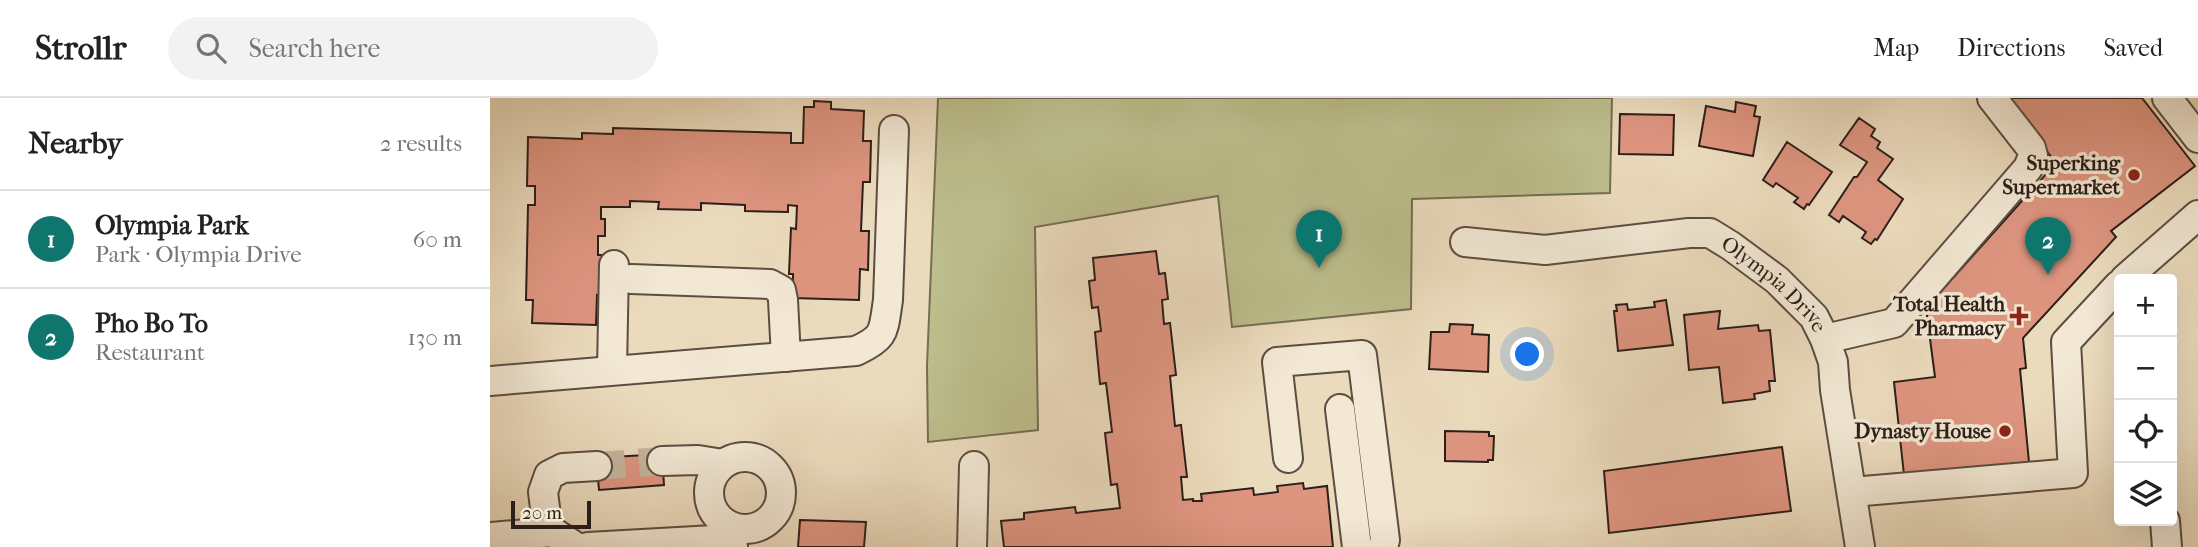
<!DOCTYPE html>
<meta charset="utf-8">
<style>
body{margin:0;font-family:"IM FELL French Canon",serif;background:#f2f2f2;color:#222}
.controls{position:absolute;right:21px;bottom:21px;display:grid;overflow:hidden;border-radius:7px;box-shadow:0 7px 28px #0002}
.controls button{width:63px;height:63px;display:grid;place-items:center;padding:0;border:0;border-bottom:2px solid #e0e0e0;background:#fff;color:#222;font:35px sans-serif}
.scale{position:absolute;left:21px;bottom:18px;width:80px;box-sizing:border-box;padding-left:7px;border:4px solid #2c1e19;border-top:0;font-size:19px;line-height:24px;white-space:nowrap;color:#2c1e19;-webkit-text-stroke:5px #f2e8d4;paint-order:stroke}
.you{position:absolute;left:1038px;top:257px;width:24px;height:24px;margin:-18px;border:5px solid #fff;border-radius:50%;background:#1a73e8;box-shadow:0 0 0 10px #1a73e833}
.badge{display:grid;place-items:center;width:46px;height:46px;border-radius:50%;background:#0f766e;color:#fff;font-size:23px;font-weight:700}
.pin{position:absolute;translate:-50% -58px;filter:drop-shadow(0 2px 4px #0008)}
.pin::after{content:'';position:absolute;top:37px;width:24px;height:21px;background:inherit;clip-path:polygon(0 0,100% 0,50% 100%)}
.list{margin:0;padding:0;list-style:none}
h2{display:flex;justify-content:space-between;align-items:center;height:91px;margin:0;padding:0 28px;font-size:30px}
h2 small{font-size:23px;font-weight:400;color:#767676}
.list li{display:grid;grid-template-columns:46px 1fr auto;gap:21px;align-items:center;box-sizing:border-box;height:98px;padding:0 28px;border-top:2px solid #e0e0e0}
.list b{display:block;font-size:26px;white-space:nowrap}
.list p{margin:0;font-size:23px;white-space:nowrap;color:#767676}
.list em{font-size:23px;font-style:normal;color:#767676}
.icon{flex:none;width:38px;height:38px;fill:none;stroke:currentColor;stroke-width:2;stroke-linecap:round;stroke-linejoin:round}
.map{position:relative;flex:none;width:1708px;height:449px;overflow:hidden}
header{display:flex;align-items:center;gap:42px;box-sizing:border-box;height:98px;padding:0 35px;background:#fff;border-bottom:2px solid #e0e0e0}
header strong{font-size:33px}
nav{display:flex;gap:38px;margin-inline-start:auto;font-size:24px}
.search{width:490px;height:63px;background:#f2f2f2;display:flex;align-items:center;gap:18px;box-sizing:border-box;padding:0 24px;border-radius:38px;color:#767676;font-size:26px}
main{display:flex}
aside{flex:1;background:#fff}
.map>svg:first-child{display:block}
</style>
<header>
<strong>Strollr</strong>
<div class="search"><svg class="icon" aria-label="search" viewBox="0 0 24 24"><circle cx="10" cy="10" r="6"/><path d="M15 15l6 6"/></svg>Search here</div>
<nav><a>Map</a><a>Directions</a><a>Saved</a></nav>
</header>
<main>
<aside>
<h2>Nearby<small>2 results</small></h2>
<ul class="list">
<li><span class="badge">1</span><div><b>Olympia Park</b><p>Park · Olympia Drive</p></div><em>60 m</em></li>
<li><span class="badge">2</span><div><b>Pho Bo To</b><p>Restaurant</p></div><em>130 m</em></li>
</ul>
</aside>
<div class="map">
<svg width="1708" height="449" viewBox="0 0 1708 449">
<rect width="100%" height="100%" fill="#ebdbbd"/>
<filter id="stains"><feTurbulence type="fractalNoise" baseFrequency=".00286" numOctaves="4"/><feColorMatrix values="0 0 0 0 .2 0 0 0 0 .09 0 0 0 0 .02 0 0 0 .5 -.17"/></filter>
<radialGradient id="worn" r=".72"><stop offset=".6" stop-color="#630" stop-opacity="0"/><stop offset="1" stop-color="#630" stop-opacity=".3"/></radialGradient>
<path fill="#bdbe8d" stroke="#746e53" stroke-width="2" d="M448 0H1122L1120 95 922 101 921 211 742 229 728 98 545 129 548 332 438 344 437 268Z"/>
<path fill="#de9580" stroke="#2c1e19" stroke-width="2" d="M1515 0H1652L1705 68 1621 133 1626 139 1533 240 1536 270 1530 271 1539 364 1414 377 1404 284 1445 279 1436 210 1566 65Z
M324 3 341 4V11L374 13 373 43H381L380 84H373L371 133H379L378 172 370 171 369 202 303 200V176H299L301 130 306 131 307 108 298 107V114L255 113V107L211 105V112L168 111 169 104 140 103V109H111V121H115V138H108V157H114L113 198 107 197 106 227 42 225 43 202H36L38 107H45V88H37L38 39 92 41V35L123 36V30L301 35V45H313L314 9H324Z
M1246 4 1266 8 1264 18 1270 19 1263 58 1209 48 1216 8 1245 14Z
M1130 16 1184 17 1183 57 1129 56Z
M1369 20 1385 31 1381 38 1390 44 1387 50 1403 61 1388 82 1413 101 1387 142 1385 141 1381 146 1372 140 1376 134 1353 118 1349 124 1339 117 1364 79H1367L1377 64 1350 47Z
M1297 44 1342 74 1319 107 1317 106 1314 111 1304 104 1308 100 1286 85 1283 89 1273 82Z
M666 153 669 176 675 175 678 201 672 202 674 226 680 225 686 277 680 278 685 328 691 327 697 379H691L693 402 703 401V403H712L711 396 763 390 764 397 788 394 787 388 813 385 814 391 837 388 843 449H514L511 423 534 421V415L585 409 586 415 630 410 627 386 621 387 615 335 622 334 616 285 610 286 605 234 611 233 608 209 602 210 599 183 605 182 603 160Z
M1176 202 1183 247 1128 253 1124 213H1127L1126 207 1137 206 1138 212 1165 209 1164 204Z
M1230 213 1228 231 1268 227 1269 233 1280 232 1285 283H1279L1280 293 1264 296 1265 301 1233 305 1229 269 1199 272 1194 217Z
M960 226 983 227 982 236 999 237 998 274 939 271 941 234H959Z
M955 333 999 334V338H1004L1003 362H998V364L955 363Z
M1292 349 1301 413 1119 435 1114 373Z
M172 356 174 387 109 392 106 360Z
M310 422 376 424 374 449H308Z"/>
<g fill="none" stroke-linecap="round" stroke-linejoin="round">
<path stroke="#c5b59c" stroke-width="28" stroke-dasharray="28 14" stroke-linecap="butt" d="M107 368 172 363"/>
<g stroke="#5c4d42" stroke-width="32">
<g id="minor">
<path d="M1677 0 1708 40"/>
<path id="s1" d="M975 144 1055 152 1199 135H1220L1241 148 1287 182 1324 219 1335 241 1343 264 1345 292 1370 449"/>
<path d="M141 181 280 186 291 192 293 202 296 259"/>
<path d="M1635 181 1708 117"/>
<path d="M1335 241 1404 225 1538 70 1543 58 1541 50 1502 0"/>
<path d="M122 272 124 167"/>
<path d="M0 283 366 253C396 239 393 234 398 202L404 32"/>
<path d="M850 311 867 449"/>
<circle cx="255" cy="395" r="36"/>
<path d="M798 360 787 264 872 257 895 442 893 449"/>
<path d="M172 363 208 362 233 366"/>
<path d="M1362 394 1583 375 1576 244 1629 187"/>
<path d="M1675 423 1677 449"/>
<path d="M58 434 53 394 59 377 73 370 107 368"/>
<path d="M0 439 63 434 86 449"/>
<path d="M98 449 242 441 243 449"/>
<path d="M482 449 484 368"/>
</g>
</g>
<use href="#minor" stroke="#f2e8d4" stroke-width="28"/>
</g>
<g fill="#8f2418" stroke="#f2e8d4" stroke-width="2.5">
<circle cx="1644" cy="77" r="7"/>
<path d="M1525.5 207.5h7v7h7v7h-7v7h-7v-7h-7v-7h7z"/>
<circle cx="1515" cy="333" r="7"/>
</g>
<g text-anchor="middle" stroke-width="7" stroke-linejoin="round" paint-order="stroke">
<g font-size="21" font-weight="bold" fill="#2c1e19" stroke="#f2e8d4" text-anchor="end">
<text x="1630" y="72">Superking<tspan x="1630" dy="24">Supermarket</tspan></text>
<text x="1515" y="213">Total Health<tspan x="1515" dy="24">Pharmacy</tspan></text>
<text x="1501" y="340">Dynasty House</text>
</g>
<g font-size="21" fill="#2c1e19" stroke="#f2e8d4">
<text dy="7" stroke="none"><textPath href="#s1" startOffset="329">Olympia Drive</textPath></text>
</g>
</g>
<rect width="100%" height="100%" filter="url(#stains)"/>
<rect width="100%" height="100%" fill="url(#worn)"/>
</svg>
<div class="controls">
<button>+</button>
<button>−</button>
<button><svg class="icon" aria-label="locate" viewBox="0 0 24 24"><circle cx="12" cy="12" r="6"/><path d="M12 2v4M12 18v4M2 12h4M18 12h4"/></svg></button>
<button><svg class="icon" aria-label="layers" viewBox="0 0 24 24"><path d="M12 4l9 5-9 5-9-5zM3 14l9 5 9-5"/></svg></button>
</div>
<div class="scale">20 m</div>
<div class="you"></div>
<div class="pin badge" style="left:829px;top:170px">1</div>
<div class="pin badge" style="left:1558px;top:177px">2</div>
</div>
</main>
